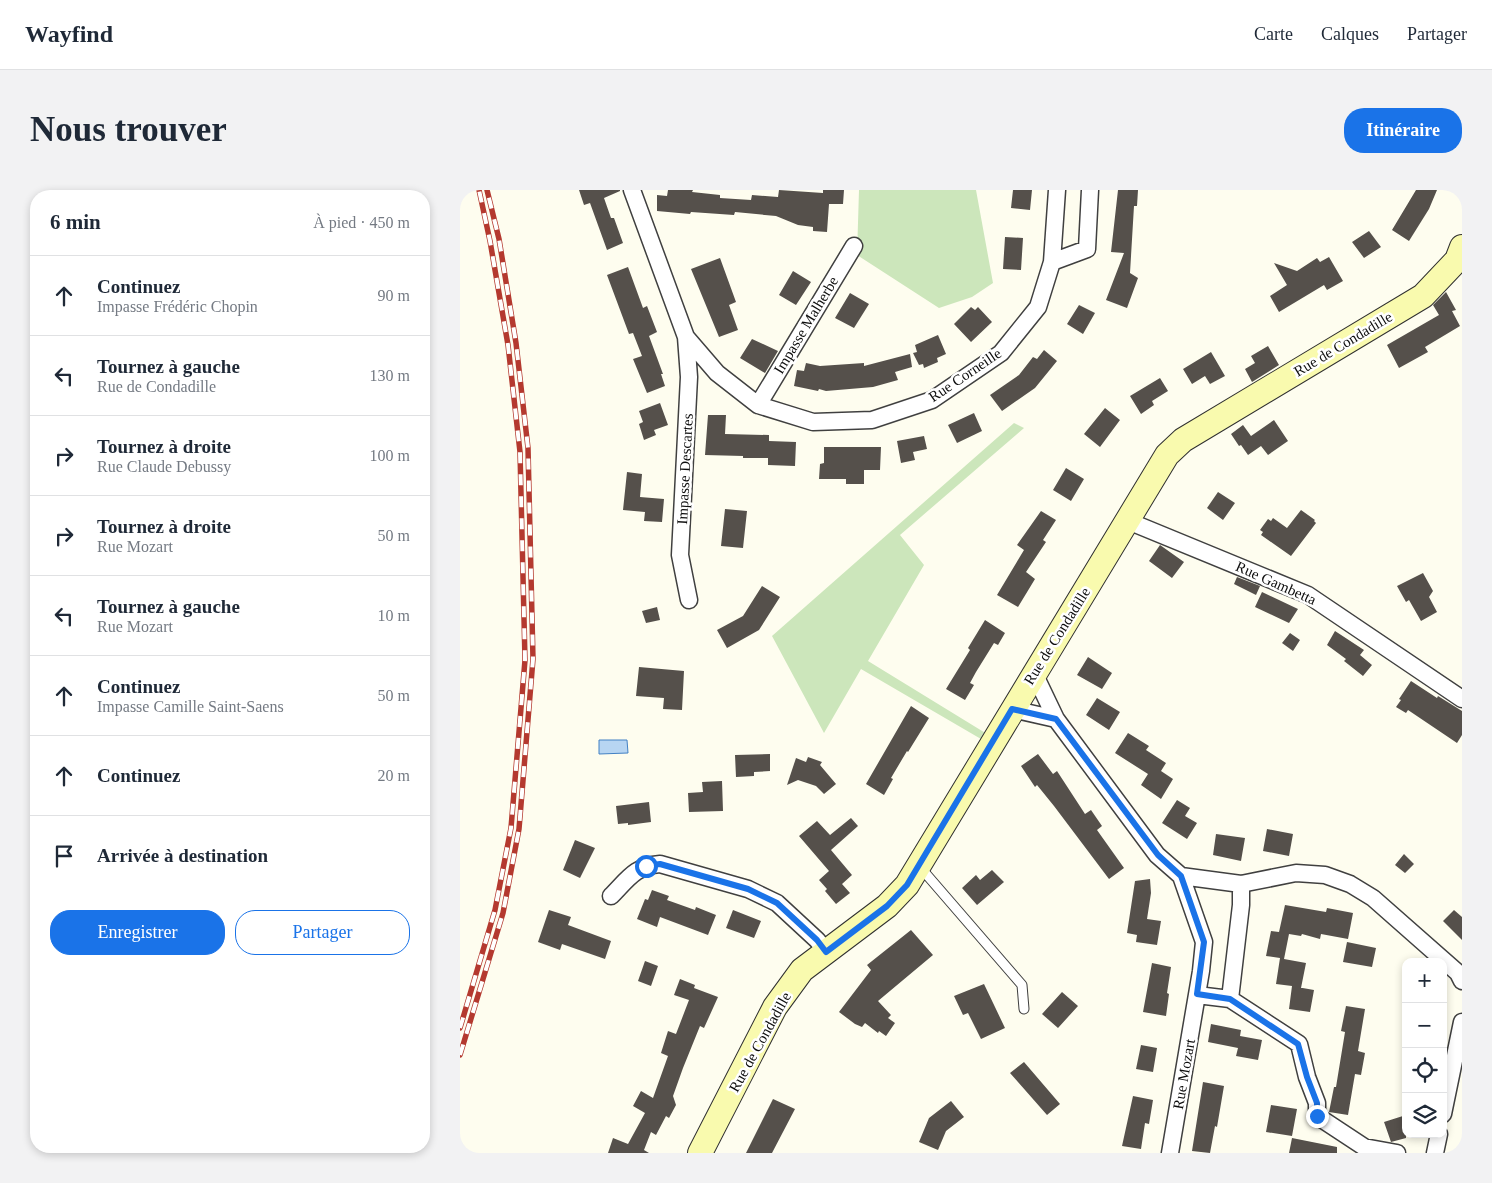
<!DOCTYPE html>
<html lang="fr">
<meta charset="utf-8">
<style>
body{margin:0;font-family:Georgia,serif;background:#f2f2f3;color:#1f2937}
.controls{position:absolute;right:15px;bottom:15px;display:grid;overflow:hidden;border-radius:10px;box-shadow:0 2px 8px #0003}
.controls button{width:45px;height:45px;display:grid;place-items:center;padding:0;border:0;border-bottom:1px solid #e0e1e3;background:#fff;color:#1f2937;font:25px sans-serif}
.stop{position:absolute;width:15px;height:15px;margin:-11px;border:4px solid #1a73e8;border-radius:50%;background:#fff}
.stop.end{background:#1a73e8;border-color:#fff;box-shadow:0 1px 5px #0008}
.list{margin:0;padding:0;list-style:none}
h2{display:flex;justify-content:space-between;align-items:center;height:65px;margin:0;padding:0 20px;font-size:21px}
h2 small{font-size:16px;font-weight:400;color:#747a83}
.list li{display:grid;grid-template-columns:32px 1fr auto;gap:15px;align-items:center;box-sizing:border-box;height:80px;padding:0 20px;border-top:1px solid #e0e1e3}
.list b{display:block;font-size:19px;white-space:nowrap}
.list p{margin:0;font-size:16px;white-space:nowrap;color:#747a83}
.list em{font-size:16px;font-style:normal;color:#747a83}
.actions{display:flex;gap:10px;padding:15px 20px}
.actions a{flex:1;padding:11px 0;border:1px solid #1a73e8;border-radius:20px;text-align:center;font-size:18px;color:#1a73e8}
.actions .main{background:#1a73e8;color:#fff}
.icon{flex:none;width:28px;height:28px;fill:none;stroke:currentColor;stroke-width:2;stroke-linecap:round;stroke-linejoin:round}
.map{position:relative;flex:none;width:1002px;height:963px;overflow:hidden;border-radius:20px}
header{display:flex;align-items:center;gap:30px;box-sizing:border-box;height:70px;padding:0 25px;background:#fff;border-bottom:1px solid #e0e1e3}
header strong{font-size:24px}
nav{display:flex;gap:28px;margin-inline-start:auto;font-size:18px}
.intro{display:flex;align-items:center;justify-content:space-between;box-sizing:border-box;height:120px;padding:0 30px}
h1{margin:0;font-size:35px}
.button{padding:12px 22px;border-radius:20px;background:#1a73e8;color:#fff;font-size:18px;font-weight:700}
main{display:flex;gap:30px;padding:0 30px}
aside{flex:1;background:#fff;border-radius:20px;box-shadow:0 2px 8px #0003}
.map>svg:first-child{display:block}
</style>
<header>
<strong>Wayfind</strong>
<nav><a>Carte</a><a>Calques</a><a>Partager</a></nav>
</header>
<div class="intro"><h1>Nous trouver</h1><a class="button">Itinéraire</a></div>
<main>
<aside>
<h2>6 min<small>À pied · 450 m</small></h2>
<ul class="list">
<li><svg class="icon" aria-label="ahead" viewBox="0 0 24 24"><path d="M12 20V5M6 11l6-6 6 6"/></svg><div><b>Continuez</b><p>Impasse Frédéric Chopin</p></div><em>90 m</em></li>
<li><svg class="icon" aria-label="left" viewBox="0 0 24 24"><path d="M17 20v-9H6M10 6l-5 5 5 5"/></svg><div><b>Tournez à gauche</b><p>Rue de Condadille</p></div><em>130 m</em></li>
<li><svg class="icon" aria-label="right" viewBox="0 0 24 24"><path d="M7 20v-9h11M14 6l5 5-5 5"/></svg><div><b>Tournez à droite</b><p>Rue Claude Debussy</p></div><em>100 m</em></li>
<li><svg class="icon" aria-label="right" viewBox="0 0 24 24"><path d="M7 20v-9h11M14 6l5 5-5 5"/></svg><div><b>Tournez à droite</b><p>Rue Mozart</p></div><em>50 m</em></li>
<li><svg class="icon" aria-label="left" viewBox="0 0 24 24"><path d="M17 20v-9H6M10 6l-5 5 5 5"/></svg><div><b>Tournez à gauche</b><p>Rue Mozart</p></div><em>10 m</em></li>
<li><svg class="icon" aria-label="ahead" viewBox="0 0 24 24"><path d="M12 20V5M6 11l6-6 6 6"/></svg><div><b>Continuez</b><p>Impasse Camille Saint-Saens</p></div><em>50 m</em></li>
<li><svg class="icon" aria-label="ahead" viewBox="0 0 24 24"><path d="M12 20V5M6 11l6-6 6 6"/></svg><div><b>Continuez</b></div><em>20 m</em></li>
<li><svg class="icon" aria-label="arrive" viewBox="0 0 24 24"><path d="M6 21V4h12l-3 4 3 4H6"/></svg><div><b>Arrivée à destination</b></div></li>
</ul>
<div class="actions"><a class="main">Enregistrer</a><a>Partager</a></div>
</aside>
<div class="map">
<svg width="1002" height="963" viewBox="0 0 1002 963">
<rect width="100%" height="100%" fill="#fefdef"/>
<path fill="#cce6bb" d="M399 0H516L533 93 512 107 479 118 397 65Z
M554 233 564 238 440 345 464 375 408 471 527 544 521 549 401 479 364 543 312 446Z"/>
<path fill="#b7d5f2" stroke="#4381c4" d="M139 550H167L168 563 139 564Z"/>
<path fill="#55504b" d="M119 0H160V1L144 8 151 28H154L163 53 147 60 130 13 124 15Z
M208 0H233L232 2 260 5V8L291 10 292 5 318 7 319 0 363 3V0H384L383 14H369L367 42 353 41V37L338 35 316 26 275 22 274 25 231 22 230 24 197 21V5L207 6Z
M553 0H572L570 20 551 18Z
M658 0H678L677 16H674L670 83 678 88 667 118 646 110 664 63 651 62Z
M956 0H977L969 19 949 51 932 40Z
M909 41 921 57 904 68 892 52Z
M545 47 563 48 561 80 543 79Z
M869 67 883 91 867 100 864 95 819 122 810 106 827 95 814 73 837 81 857 68 860 72Z
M260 68 276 112 269 115 278 140 259 147 231 79Z
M168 77 183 118 187 116 197 142 189 146 203 184H201L205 196 187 203 173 169 182 166 173 143 169 144 147 85Z
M333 81 351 92 336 115 319 105Z
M986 102 996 120 992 121 1000 136 965 157 968 162 939 178 927 155 979 125 973 115Z
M390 103 409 114 394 138 375 128Z
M619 115 635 123 623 144 607 134Z
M511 117 515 120 518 117 532 132 511 152 494 134Z
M478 145 486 164 477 168 478 172 464 178 463 174 459 175 453 163 457 162 455 155Z
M292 149 318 161 305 183 280 168Z
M808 156 819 175 792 192 785 179 795 173 791 166Z
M584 160 597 171 575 198 542 221 530 205 559 185 573 167 577 169Z
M751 162 765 186 750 194 745 186 732 194 723 179Z
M450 164 452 177 435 182 438 190 413 197 366 201 359 199 358 201 334 196 337 180 344 181 346 173 360 176 404 173V176Z
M700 188 708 201 692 211 694 215 681 224 670 206Z
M200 213 208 235 194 240 196 245 184 250 179 234 183 232 179 221Z
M645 218 660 230 640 257 624 244Z
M514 223 522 241 497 253 488 235Z
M248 225H266L265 244 309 245V251L336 252 335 276 308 275V268H283V266L245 265Z
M814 230 828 251 808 265 801 256 788 265 781 255 779 256 771 244 783 235 791 246Z
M464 246 467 259 453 262 455 270 441 273 437 251Z
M364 257H421L420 280H404V294H386V289H359L360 274 364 273Z
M606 278 624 289 611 311 593 300Z
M167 282 182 284 180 307 204 309 202 332 184 331 185 322 163 320Z
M758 302 775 313 763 330 747 318Z
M265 319 287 321 283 358 261 356Z
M841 320 855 330 854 331 856 333 831 366 801 345 803 342 800 340 808 329 811 331 813 328 827 338Z
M581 321 596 330 583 350 586 352 566 382 575 389 558 417 537 405 564 360 557 355Z
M700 355 724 372 712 388 689 371Z
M963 383 973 401 969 407 977 422 961 431 949 410 946 412 937 396Z
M777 387 800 396 796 405 774 394Z
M302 396 320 407 299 440 267 458 257 440 283 426Z
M802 402 838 419 829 433 795 417Z
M197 417 200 430 186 433 182 421Z
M525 430 545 443 538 455 534 453 516 482 510 493 514 495 505 510 486 499 510 460 508 458Z
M875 441 904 460 900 465 912 475 903 486 884 471 886 469 867 455Z
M830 443 840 450 833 461 822 453Z
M628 467 652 483 642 499 617 485Z
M179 477 224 481 222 520 203 519 204 508 176 506Z
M951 491 977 508 978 506 1002 521V545L997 553 948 520 946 523 936 517 941 510 939 509Z
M637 508 660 522 649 540 626 525Z
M451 516 469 528 448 562 447 561 431 588 433 589 424 605 406 594Z
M668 543 689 556 686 560 706 573 701 581 713 589 701 609 681 595 688 584 655 563Z
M310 564V581L294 582V586L276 587 275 565Z
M578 564 593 584 597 581 625 624 631 620 642 636 637 640 664 678 649 689 594 616 577 595 575 597 561 576Z
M348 567 362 572 360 575 376 594 364 604 356 596 338 590 327 595 336 568 346 572Z
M262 591 263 621 229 622 228 603 243 602 242 592Z
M717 610 730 618 725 626 737 633 727 649 702 633Z
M189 612 191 632 168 635V633L158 634 156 616Z
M391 628 398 636 371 660 392 685 382 694 390 703 376 714 365 701 367 699 359 690 369 681 339 646 357 631 370 645Z
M807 639 833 644 829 666 803 661Z
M756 644 785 648 781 671 753 665Z
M115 650 135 658 120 688 103 680Z
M944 664 954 674 945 683 935 675Z
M532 680 544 692 517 715 502 698 516 685 520 690Z
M690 689 691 703 687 729 701 731 697 755 676 752 677 745 667 743 675 691Z
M192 700 209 706 207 710 235 720 236 717 256 725 248 745 200 727 197 737 177 729 185 709 188 710Z
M825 715 866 722 867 718 893 723 888 749 861 744 860 749 842 744 841 746 829 744 824 769 846 773 841 798 837 797 854 800 850 822 829 819 832 796 816 794 820 768 806 766 811 741 819 742Z
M89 720 111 727 108 735 151 751 145 769 102 754 100 760 78 752Z
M273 720 301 731 294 748 266 738Z
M994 720 1002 727V750L983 731Z
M451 740 473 765 418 811 431 825 428 828 435 833 426 846 419 841 418 843 405 833 402 837 395 834 379 822 411 780 407 775Z
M887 752 916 758 912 777 883 772Z
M185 771 198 776 191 796 178 791Z
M692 773 711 777 707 803 709 804 706 826 683 822Z
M220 789 235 795 234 798 258 807 244 838 240 836 223 878 213 906 216 915 209 928 206 926 196 945 191 942 184 960 189 963H148L153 948 168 954 185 923 173 916 181 901 193 908 208 866 201 863 208 841 216 844 229 810 214 805Z
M524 794 545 838 521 849 508 823 503 825 494 806Z
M602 802 618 816 598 838 582 824Z
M886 816 905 819 898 861 905 863 901 885 895 884 888 925 869 922 874 897H876L885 842 881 841Z
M751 834 781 840 780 846 802 850 798 870 776 866 778 858 748 852Z
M681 855 697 858 693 882 676 879Z
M564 872 600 914 587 925 550 883Z
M743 892 764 896 757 937 755 936 750 963 732 961Z
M673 906 693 910 689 934 685 933 681 959 662 956Z
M313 909 335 919 312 963H286Z
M491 911 504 927 486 941 478 960 459 952 469 928Z
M811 915 837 919 832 946 806 942Z
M946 925V948L931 952 924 932Z
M832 948 877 957V963H829Z"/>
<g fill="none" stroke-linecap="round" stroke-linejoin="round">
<g stroke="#404040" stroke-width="11">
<path id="lane" d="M460 677 562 795 564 819"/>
</g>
<g stroke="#404040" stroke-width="19">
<path id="street" d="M172 0 226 147 257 183 298 215 353 232 412 230 472 210 541 163 578 117 592 72 597 0
M592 72 627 59 630 0
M226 147 229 187 220 365 229 410
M298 215 394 56
M668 331 848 405 1002 509
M552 519 596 529 574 483
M596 529 697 665 721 686 781 694 836 683 865 685 890 694 913 708 998 783 1002 791
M151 706C168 689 175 676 200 674L288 699 317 713 357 750 366 761
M737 805 770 809 781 715V694
M770 809 839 854 847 887 857 913V926L904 957 937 963
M983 924 1002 832
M710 963 741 781 744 752 721 686
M975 963 979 944"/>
</g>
<g stroke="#2f2f2f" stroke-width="26">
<path id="secondary" d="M240 963 315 817 342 780 427 716 447 695 707 265 723 250 963 106 997 70 1002 57"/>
</g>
<use href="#lane" stroke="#fff" stroke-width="9"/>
<use href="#street" stroke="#fff" stroke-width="16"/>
<use href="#secondary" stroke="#f9faae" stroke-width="24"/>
<g stroke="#b4392f" stroke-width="5.5">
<path id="rail" d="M0 838 35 720 51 638 65 470 60 262 48 155 30 51 19 0
M0 865 43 723 59 639 73 469 68 258 56 153 39 49 27 0"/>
</g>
<use href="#rail" stroke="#fff" stroke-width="4" stroke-dasharray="11" stroke-linecap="butt"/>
</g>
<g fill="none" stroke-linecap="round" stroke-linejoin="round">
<path stroke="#1a73e8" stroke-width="6" d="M186 676 200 674 288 699 317 713 357 750 366 762 427 716 447 695 552 519 596 529 698 665 721 686 744 752 737 804 770 809 838 854 847 887 857 913V926"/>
</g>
<g text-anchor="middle" stroke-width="5" stroke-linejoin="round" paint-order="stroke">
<g font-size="15" fill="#0d0d0d" stroke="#fff">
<text transform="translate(346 135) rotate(-59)" y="5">Impasse Malherbe</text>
<text transform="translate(883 154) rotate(-31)" y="5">Rue de Condadille</text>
<text transform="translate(505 185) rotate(-34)" y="5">Rue Corneille</text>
<text transform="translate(225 279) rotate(-87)" y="5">Impasse Descartes</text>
<text transform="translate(816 393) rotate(24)" y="5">Rue Gambetta</text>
<text transform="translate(597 446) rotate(-58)" y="5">Rue de Condadille</text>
<text transform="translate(300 852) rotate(-61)" y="5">Rue de Condadille</text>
<text transform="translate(724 884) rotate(-80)" y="5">Rue Mozart</text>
</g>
</g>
</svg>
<div class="controls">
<button>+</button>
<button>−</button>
<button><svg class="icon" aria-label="locate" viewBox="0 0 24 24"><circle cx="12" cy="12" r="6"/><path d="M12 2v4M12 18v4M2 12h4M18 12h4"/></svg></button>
<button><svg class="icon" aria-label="layers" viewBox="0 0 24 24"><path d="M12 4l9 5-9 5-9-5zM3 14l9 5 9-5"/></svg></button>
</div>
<div class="stop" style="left:186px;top:676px"></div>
<div class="stop end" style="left:857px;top:926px"></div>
</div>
</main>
